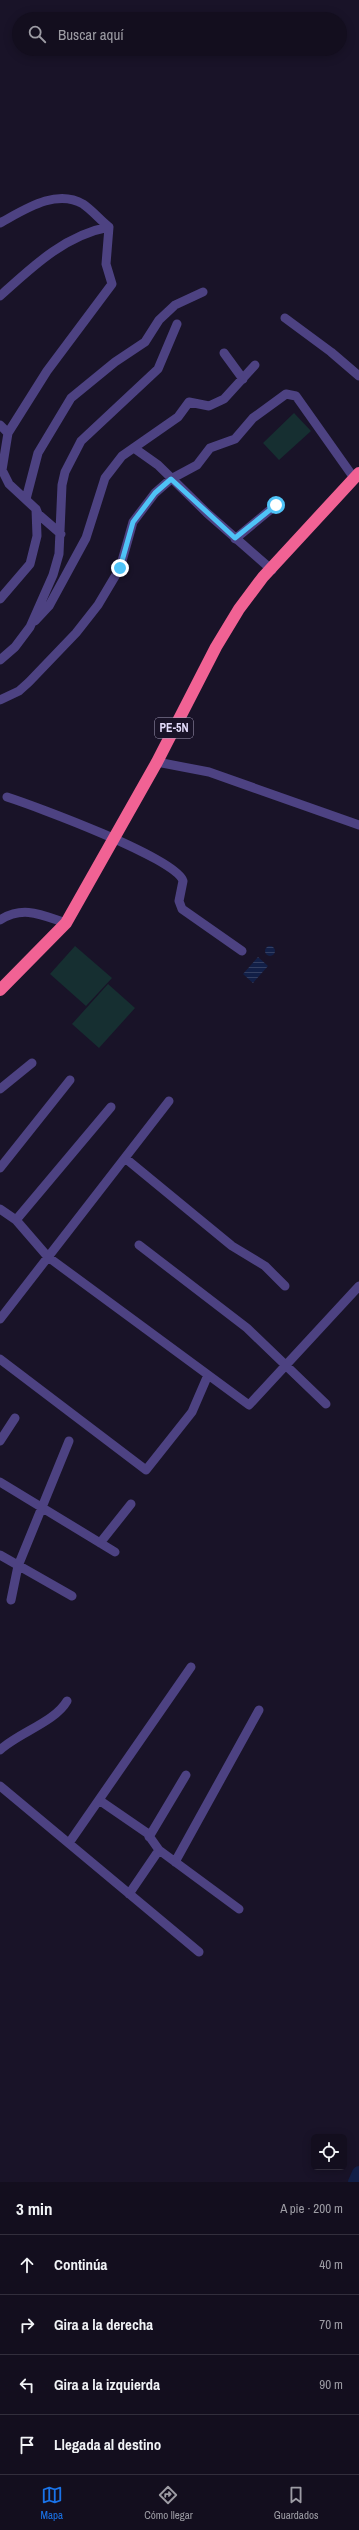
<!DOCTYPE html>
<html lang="es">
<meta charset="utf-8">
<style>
body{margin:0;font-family:"Archivo Narrow",sans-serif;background:#201c2b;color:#f1f3f6}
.controls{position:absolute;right:12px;bottom:12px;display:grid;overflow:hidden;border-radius:6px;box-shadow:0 2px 10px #0003}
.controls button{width:36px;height:36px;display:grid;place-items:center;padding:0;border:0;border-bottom:1px solid #322e3c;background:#130e1e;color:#f1f3f6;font:20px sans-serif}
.stop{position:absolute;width:12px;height:12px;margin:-9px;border:3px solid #4fc3f7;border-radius:50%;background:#fff}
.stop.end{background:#4fc3f7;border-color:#fff;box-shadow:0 1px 4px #0008}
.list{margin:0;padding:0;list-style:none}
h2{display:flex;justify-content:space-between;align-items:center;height:52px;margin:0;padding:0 16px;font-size:17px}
h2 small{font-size:13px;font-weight:400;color:#9d9ca4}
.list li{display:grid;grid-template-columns:26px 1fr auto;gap:12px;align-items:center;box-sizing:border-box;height:60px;padding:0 16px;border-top:1px solid #322e3c}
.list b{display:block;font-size:15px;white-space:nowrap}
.list em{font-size:13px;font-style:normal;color:#9d9ca4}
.icon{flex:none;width:22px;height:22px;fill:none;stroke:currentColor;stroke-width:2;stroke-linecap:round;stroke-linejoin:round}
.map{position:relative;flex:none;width:359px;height:2182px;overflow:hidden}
.search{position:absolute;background:#130e1e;box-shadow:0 2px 10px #0003;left:12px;right:12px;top:12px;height:44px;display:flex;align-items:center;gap:10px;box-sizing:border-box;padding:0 14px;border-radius:22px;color:#9d9ca4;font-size:15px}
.sheet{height:292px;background:#130e1e}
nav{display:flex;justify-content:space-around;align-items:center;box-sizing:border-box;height:56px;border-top:1px solid #322e3c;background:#130e1e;font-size:11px;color:#9d9ca4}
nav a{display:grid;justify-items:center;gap:2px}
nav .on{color:#1a73e8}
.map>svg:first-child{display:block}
</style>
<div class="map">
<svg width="359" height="2182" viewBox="0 0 359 2182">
<defs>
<pattern id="water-rules" width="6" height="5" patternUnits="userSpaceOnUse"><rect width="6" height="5" fill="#121f47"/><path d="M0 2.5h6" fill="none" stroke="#343f62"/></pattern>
</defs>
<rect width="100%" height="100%" fill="#191328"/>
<path fill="#162f31" d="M294 413 311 431 279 460 263 443Z
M75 946 112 978 86 1006 50 974Z
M108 984 135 1008 99 1048 72 1024Z"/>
<path fill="url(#water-rules)" d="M265 951a5 5 0 1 1 10 0a5 5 0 1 1-10 0Z
M258 957 268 966 253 983 243 974Z"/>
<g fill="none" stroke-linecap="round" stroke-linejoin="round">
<path stroke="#121f47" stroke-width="14" d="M355 2182 359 2173"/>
<path stroke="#4d4282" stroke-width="9" d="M0 223C24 210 56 188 83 204 92 210 100 220 109 227L106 264 112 284 47 371 8 433 2 470 9 484 36 509 37 536 30 564 0 599
M0 296C32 267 65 235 109 227
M285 318 331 352 359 376
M224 353 243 379
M0 425 8 433
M134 448 158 465 207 513 272 570
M26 499 38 453 71 398 115 362 145 342 159 320 175 305 203 292
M36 509 38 514 61 534
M235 539 276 505
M35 621 49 606 86 538 105 478 122 456 178 417 189 402 209 406 224 399 255 365
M0 660 15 647 30 627 53 575 59 554 62 485 65 472 81 441 158 369 177 324
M0 700 19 691 29 682 76 633 98 605 120 568 133 522 155 493 171 479 197 465 210 448 235 439 253 418 286 394 296 396 354 478
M157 762 209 772 359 825
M7 797C35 806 176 858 183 881L179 901 182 909 242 951
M0 920C23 905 42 915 66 923
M0 1089 32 1063
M125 1158 232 1246 265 1266 285 1286
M0 1168 70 1080
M0 1209 16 1220 48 1257 249 1405 359 1286
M16 1220 111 1107
M139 1245 247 1328 326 1404
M0 1319 169 1101
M0 1359 146 1470 192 1412 208 1375
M0 1441 15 1418
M0 1482 115 1552
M100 1543 131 1504
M0 1555 72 1596
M11 1600 18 1566 69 1441
M0 1750C18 1733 55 1722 67 1701
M0 1786 199 1952
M99 1800 147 1833 159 1850
M149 1837 186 1775
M69 1843 191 1667
M175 1862 259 1710
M129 1894 159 1850 239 1909"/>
<path stroke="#f16294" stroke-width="12" d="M0 990 66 923 157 762 216 647 239 609 263 577 359 473"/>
</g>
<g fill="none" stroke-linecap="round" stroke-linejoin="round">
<path stroke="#4fc3f7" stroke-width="5" d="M120 568 133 522 155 493 171 479 235 538 276 505"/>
</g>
<g text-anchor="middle" stroke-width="3" stroke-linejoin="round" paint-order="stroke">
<rect fill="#191328" stroke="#a7a0bc" stroke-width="1" x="155" y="718" width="38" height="20" rx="3"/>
<g font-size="12" font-weight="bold" fill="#e4dcfc">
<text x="174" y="732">PE-5N</text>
</g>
</g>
</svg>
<div class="controls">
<button><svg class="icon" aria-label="locate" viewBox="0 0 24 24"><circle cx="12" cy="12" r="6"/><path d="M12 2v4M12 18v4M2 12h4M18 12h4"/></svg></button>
</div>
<div class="stop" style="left:276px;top:505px"></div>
<div class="stop end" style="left:120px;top:568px"></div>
<div class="search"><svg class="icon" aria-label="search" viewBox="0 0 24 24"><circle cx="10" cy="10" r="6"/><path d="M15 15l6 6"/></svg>Buscar aquí</div>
</div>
<section class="sheet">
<h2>3 min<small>A pie · 200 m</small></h2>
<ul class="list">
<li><svg class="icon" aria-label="ahead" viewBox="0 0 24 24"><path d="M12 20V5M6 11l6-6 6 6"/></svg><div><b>Continúa</b></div><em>40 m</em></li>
<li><svg class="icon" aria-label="right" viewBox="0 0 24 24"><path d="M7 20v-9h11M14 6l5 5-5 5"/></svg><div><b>Gira a la derecha</b></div><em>70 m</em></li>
<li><svg class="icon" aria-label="left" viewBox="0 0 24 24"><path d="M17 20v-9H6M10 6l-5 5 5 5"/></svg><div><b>Gira a la izquierda</b></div><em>90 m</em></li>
<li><svg class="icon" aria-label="arrive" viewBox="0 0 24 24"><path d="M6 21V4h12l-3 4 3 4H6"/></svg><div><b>Llegada al destino</b></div></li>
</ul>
</section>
<nav>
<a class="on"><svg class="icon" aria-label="map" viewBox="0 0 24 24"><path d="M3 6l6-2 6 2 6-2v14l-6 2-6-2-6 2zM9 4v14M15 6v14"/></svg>Mapa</a>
<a><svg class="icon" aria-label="directions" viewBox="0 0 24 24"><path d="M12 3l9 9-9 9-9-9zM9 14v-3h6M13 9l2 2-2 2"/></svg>Cómo llegar</a>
<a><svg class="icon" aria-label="saved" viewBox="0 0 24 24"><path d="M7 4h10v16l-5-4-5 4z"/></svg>Guardados</a>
</nav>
